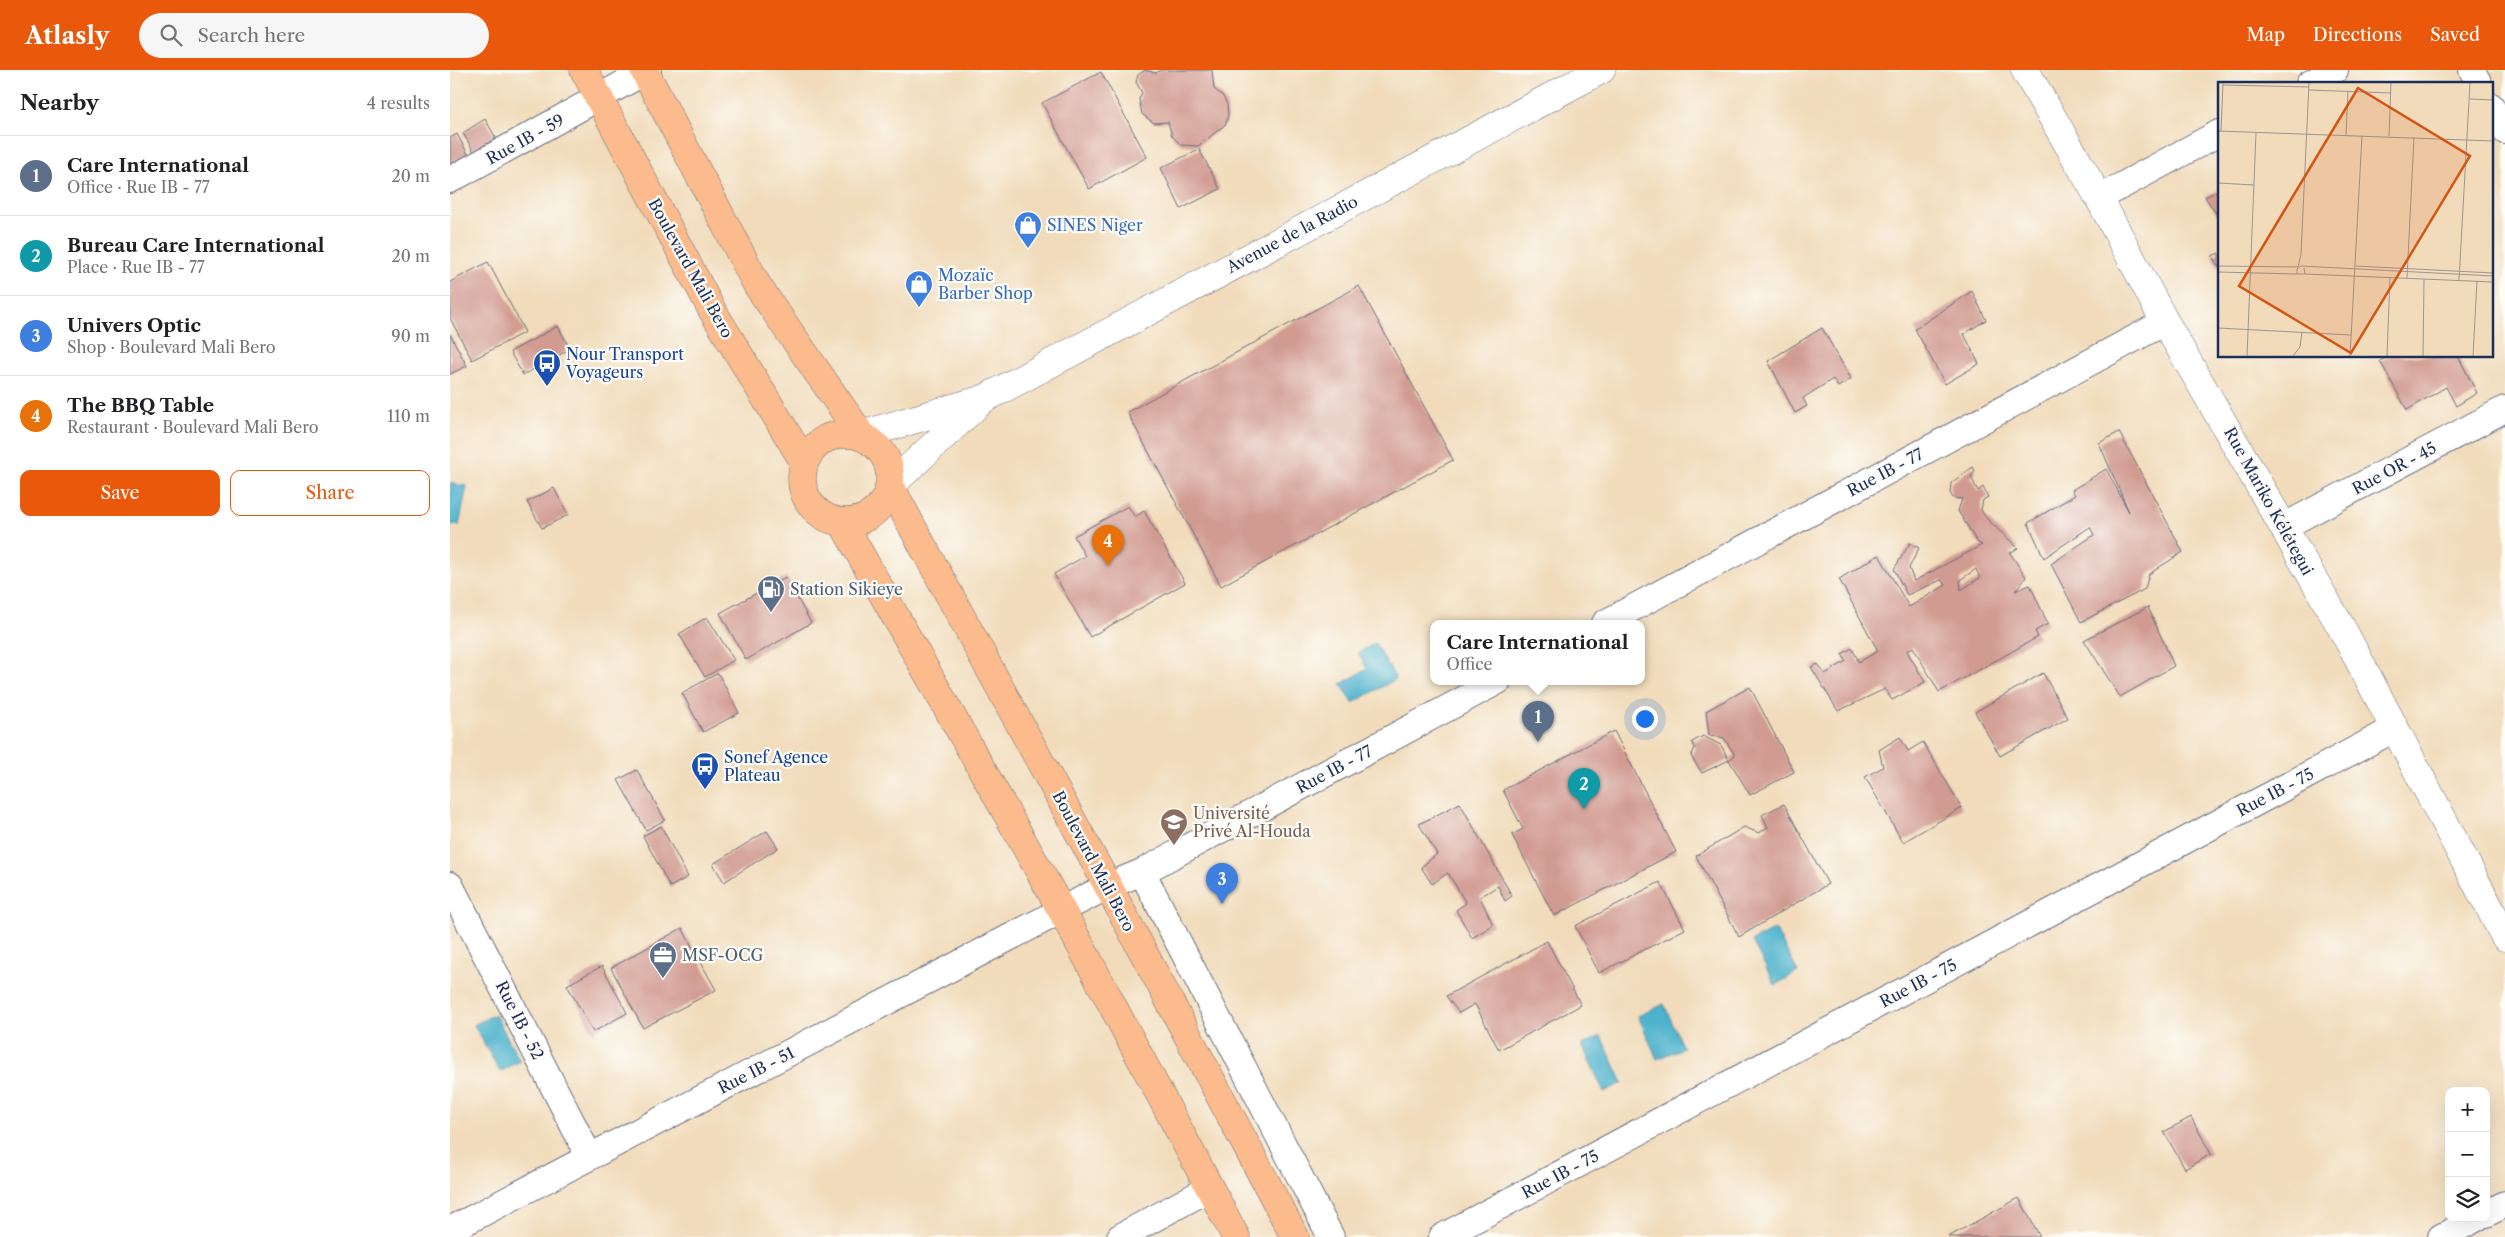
<!DOCTYPE html>
<meta charset="utf-8">
<style>
body{margin:0;font-family:"Libre Caslon Text",serif;background:#f6f6f6;color:#202124}
.controls{position:absolute;right:15px;bottom:15px;display:grid;overflow:hidden;border-radius:10px;box-shadow:0 5px 20px #0002}
.controls button{width:45px;height:45px;display:grid;place-items:center;padding:0;border:0;border-bottom:1px solid #e0e0e0;background:#fff;color:#202124;font:25px sans-serif}
.you{position:absolute;left:1194px;top:648px;width:18px;height:18px;margin:-12px;border:4px solid #fff;border-radius:50%;background:#1a73e8;box-shadow:0 0 0 8px #1a73e833}
.badge{display:grid;place-items:center;width:32px;height:32px;border-radius:50%;background:#ea580c;color:#fff;font-size:16px;font-weight:700}
.pin{position:absolute;translate:-50% -41px;filter:drop-shadow(0 1px 2px #0008)}
.pin::after{content:'';position:absolute;top:26px;width:18px;height:15px;background:inherit;clip-path:polygon(0 0,100% 0,50% 100%)}
.popup{position:absolute;left:980px;top:550px;width:215px;height:65px;box-sizing:border-box;display:grid;place-content:center;border-radius:10px;background:#fff;filter:drop-shadow(0 1px 4px #0005);font-size:16px;white-space:nowrap;color:#757577}
.popup b{font-size:19px;color:#202124}
.popup::after{content:'';position:absolute;left:50%;top:100%;margin-left:-10px;border:10px solid transparent;border-top-color:#fff}
.list{margin:0;padding:0;list-style:none}
h2{display:flex;justify-content:space-between;align-items:center;height:65px;margin:0;padding:0 20px;font-size:21px}
h2 small{font-size:16px;font-weight:400;color:#757577}
.list li{display:grid;grid-template-columns:32px 1fr auto;gap:15px;align-items:center;box-sizing:border-box;height:80px;padding:0 20px;border-top:1px solid #e0e0e0}
.list b{display:block;font-size:19px;white-space:nowrap}
.list p{margin:0;font-size:16px;white-space:nowrap;color:#757577}
.list em{font-size:16px;font-style:normal;color:#757577}
.actions{display:flex;gap:10px;padding:15px 20px}
.actions a{flex:1;padding:11px 0;border:1px solid #ea580c;border-radius:10px;text-align:center;font-size:18px;color:#ea580c}
.actions .main{background:#ea580c;color:#fff}
.icon{flex:none;width:28px;height:28px;fill:none;stroke:currentColor;stroke-width:2;stroke-linecap:round;stroke-linejoin:round}
.map{position:relative;flex:none;width:2055px;height:1167px;overflow:hidden}
header{display:flex;align-items:center;gap:30px;box-sizing:border-box;height:70px;padding:0 25px;background:#ea580c;color:#fff}
header strong{font-size:24px}
nav{display:flex;gap:28px;margin-inline-start:auto;font-size:18px}
.search{width:350px;height:45px;background:#f6f6f6;display:flex;align-items:center;gap:12px;box-sizing:border-box;padding:0 18px;border-radius:28px;color:#757577;font-size:19px}
main{display:flex}
aside{flex:1;background:#fff}
.map>svg:first-child{display:block}
</style>
<header>
<strong>Atlasly</strong>
<div class="search"><svg class="icon" aria-label="search" viewBox="0 0 24 24"><circle cx="10" cy="10" r="6"/><path d="M15 15l6 6"/></svg>Search here</div>
<nav><a>Map</a><a>Directions</a><a>Saved</a></nav>
</header>
<main>
<aside>
<h2>Nearby<small>4 results</small></h2>
<ul class="list">
<li><span class="badge" style="background:#5c6f8a">1</span><div><b>Care International</b><p>Office · Rue IB - 77</p></div><em>20 m</em></li>
<li><span class="badge" style="background:#0f9aa8">2</span><div><b>Bureau Care International</b><p>Place · Rue IB - 77</p></div><em>20 m</em></li>
<li><span class="badge" style="background:#3f7fe0">3</span><div><b>Univers Optic</b><p>Shop · Boulevard Mali Bero</p></div><em>90 m</em></li>
<li><span class="badge" style="background:#e8710a">4</span><div><b>The BBQ Table</b><p>Restaurant · Boulevard Mali Bero</p></div><em>110 m</em></li>
</ul>
<div class="actions"><a class="main">Save</a><a>Share</a></div>
</aside>
<div class="map">
<svg width="2055" height="1167" viewBox="0 0 2055 1167">
<rect width="100%" height="100%" fill="#fdfcf7"/>
<filter id="ink" filterUnits="userSpaceOnUse"><feTurbulence type="fractalNoise" baseFrequency=".02" numOctaves="2"/><feDisplacementMap in="SourceGraphic" scale="10" xChannelSelector="R" yChannelSelector="G"/><feConvolveMatrix kernelMatrix="1 2 1 2 8 2 1 2 1" color-interpolation-filters="sRGB"/></filter>
<filter id="wash" filterUnits="userSpaceOnUse"><feTurbulence type="fractalNoise" baseFrequency=".0096" numOctaves="4" result="noise"/><feDisplacementMap in="SourceGraphic" scale="20" xChannelSelector="R" yChannelSelector="G"/><feGaussianBlur stdDeviation="1.12" result="paint"/><feColorMatrix in="noise" values="0 0 0 0 0 0 0 0 0 0 0 0 0 0 0 0 0 1.4 0 .05"/><feComposite in="paint" operator="in"/></filter>
<g filter="url(#wash)">
<rect width="100%" height="100%" fill="#f1dbba"/>
<path fill="#4db3cc" stroke="#347195" d="M0 413 17 416 9 456 0 454Z
M925 573 946 609 903 633 891 614 917 599 908 583Z
M1325 859 1348 902 1325 915 1302 871Z
M1214 934 1233 978 1207 989 1188 946Z
M45 944 70 991 50 1002 24 955Z
M1151 966 1173 1013 1154 1022 1132 975Z"/>
<g id="blocks">
<path fill="#d19b92" fill-rule="evenodd" d="M695 0 706 3 711 0H762L764 19 772 25 777 34 778 45 776 54 748 76 731 75 722 66 718 52 704 53 692 44 689 29 692 23 686 12 688 5Z
M651 2 697 87 639 119 592 33Z
M35 49 46 68 24 82 13 63Z
M7 64 19 86 0 96V68Z
M749 79 770 119 731 139 711 98Z
M1769 120V148L1755 127Z
M1769 183V198L1762 186Z
M38 192 75 262 22 290 0 248V212Z
M909 216 1003 390 771 516 677 342Z
M1522 221 1536 250 1514 264 1529 294 1495 314 1465 259Z
M108 256 120 279 73 305 60 282Z
M1372 258 1401 309 1388 317 1383 309 1353 328 1357 336 1345 343 1318 291Z
M0 264 17 296 0 304Z
M1939 286H2008L2027 323 2006 336 1996 317 1957 340 1930 291Z
M1669 362 1733 482 1699 504 1695 519 1631 552 1601 494 1644 465 1640 457 1594 488 1578 453 1625 425 1622 420 1656 399 1679 442 1649 373Z
M1523 397 1525 401 1521 407 1528 421 1533 417 1538 427 1533 430 1531 440 1537 449 1568 478 1560 483 1576 507 1565 521 1580 515 1598 554 1585 561 1588 567 1489 622 1463 577 1457 581 1475 612 1442 630 1435 619 1388 641 1361 597 1368 594 1375 604 1396 591 1392 584 1402 578 1409 592 1428 581 1389 509 1429 485 1459 537 1496 515 1491 510 1457 525 1444 499 1460 473 1469 478 1459 498 1464 511 1532 475 1527 472 1508 441 1512 429 1503 428 1500 423 1501 413ZM1526 499 1530 508 1511 520 1510 510Z
M104 418 118 445 92 458 77 432Z
M678 436 685 447 694 441 735 513 640 567 604 504 635 486 624 466Z
M336 507 361 553 296 590 270 543Z
M1698 537 1724 596 1670 627 1634 570Z
M257 547 284 590 255 607 229 564Z
M268 603 289 643 253 662 232 623Z
M1593 603 1618 648 1550 686 1525 642Z
M1300 617 1344 702 1300 725 1279 690 1285 685 1274 668 1259 665 1256 641Z
M1164 661 1226 782 1104 846 1062 765 1073 759 1053 720Z
M1253 666 1271 675 1279 690 1252 703 1241 686 1245 678 1242 672Z
M1450 667 1458 681 1473 672 1512 738 1453 772 1415 707 1433 697 1429 680Z
M187 700 215 750 196 760 168 710Z
M1010 733 1062 826 1055 831 1048 816 1030 827 1043 855 1022 868 1006 840 1016 833 998 803 982 814 971 797 987 784 969 754Z
M1334 734 1378 814 1289 867 1246 786 1294 757 1309 763 1318 757 1312 745Z
M211 756 238 807 220 817 193 766Z
M317 761 328 778 274 812 263 794Z
M1210 812 1235 859 1149 903 1125 856Z
M232 858 266 920 193 958 161 898Z
M1097 871 1131 935 1049 980 1025 934 1009 943 996 926Z
M152 896 177 943 143 962 117 915Z
M1741 1047 1761 1084 1735 1099 1714 1062Z
M1569 1128 1590 1167H1498Z"/>
</g>
</g>
<g filter="url(#ink)">
<use href="#blocks" fill-opacity="0" stroke="#666b7e" stroke-width="1"/>
<g fill="none" stroke-linecap="round" stroke-linejoin="round">
<g stroke="#666b7e" stroke-width="28">
<path id="minor" d="M2022 0 2029 14
M1859 14 1885 0
M2041 36 2055 61
M0 110 198 0
M1649 128 1769 63
M1833 457 2055 339
M1155 553 1715 252
M692 802 881 1167
M0 815 139 1086
M2036 1144 2055 1134
M0 1160 658 816 692 802 1048 611
M670 1167 760 1118
M992 1167 1944 659
M1991 1167 2027 1148"/>
</g>
<g stroke="#666b7e" stroke-width="29">
<path id="tertiary" d="M1575 0 1649 128 1715 252 1895 564 2055 867
M411 365 534 329 1151 0
M440 416 529 333"/>
</g>
<g stroke="#666b7e" stroke-width="29">
<path id="primary" d="M134 0 262 240 354 392
M194 0 307 215 411 365
M352 408a44 44 0 1 1 88 0a44 44 0 1 1-88 0Z
M440 416 658 816 845 1167
M392 452 612 841 786 1167"/>
</g>
<use href="#minor" stroke="#fff" stroke-width="26"/>
<use href="#tertiary" stroke="#fff" stroke-width="28"/>
<use href="#primary" stroke="#fbbb8c" stroke-width="28"/>
</g>
</g>
<defs>
<g id="shop-pin" transform="scale(1.4375)"><path d="M0 17L-7.5 6A9.5 9.5 0 1 1 7.5 6Z" fill="#3f7fe0" stroke="#fdfcf7"/><path d="M-5-2.5h2.3a2.7 3.5 0 0 1 5.4 0H5L5.5 6h-11ZM-1.5-2.5h3a1.5 2.3 0 0 0-3 0Z" fill="#fff"/></g>
<g id="bus-pin" transform="scale(1.4375)"><path d="M0 17L-7.5 6A9.5 9.5 0 1 1 7.5 6Z" fill="#1a4fb4" stroke="#fdfcf7"/><path d="M-5-6H5V4H4V6H2V4H-2V6H-4V4H-5ZM-3.5-4V0h7V-4ZM-3.5 1.2v1.5H-2V1.2ZM2 1.2v1.5H3.5V1.2Z" fill="#fff"/></g>
<g id="fuel-pin" transform="scale(1.4375)"><path d="M0 17L-7.5 6A9.5 9.5 0 1 1 7.5 6Z" fill="#5c6f8a" stroke="#fdfcf7"/><path d="M-5.5-6h7V0h2V4h1.3V-2.5L3-4.5l.8-.8L6-3V5H2.5V1h-1V6h-7ZM-4.2-4.7v3.2H.2V-4.7Z" fill="#fff"/></g>
<g id="university-pin" transform="scale(1.4375)"><path d="M0 17L-7.5 6A9.5 9.5 0 1 1 7.5 6Z" fill="#8d6e63" stroke="#fdfcf7"/><path d="M0-5L7-2L0 1L-7-2ZM-4 1L0 2.5L4 1V4Q0 6-4 4Z" fill="#fff"/></g>
<g id="office-pin" transform="scale(1.4375)"><path d="M0 17L-7.5 6A9.5 9.5 0 1 1 7.5 6Z" fill="#5c6f8a" stroke="#fdfcf7"/><path d="M-6-3h4V-5.5h4V-3h4V5H-6ZM-1-4.5V-3h2v-1.5ZM-6 0V1H6V0Z" fill="#fff"/></g>
</defs>
<g fill-rule="evenodd">
<use href="#shop-pin" x="578" y="155"/>
<use href="#shop-pin" x="469" y="214"/>
<use href="#bus-pin" x="97" y="293"/>
<use href="#fuel-pin" x="321" y="519"/>
<use href="#bus-pin" x="255" y="696"/>
<use href="#university-pin" x="724" y="752"/>
<use href="#office-pin" x="213" y="885"/>
</g>
<g text-anchor="middle" stroke-width="4.5" stroke-linejoin="round" paint-order="stroke">
<g font-size="16" fill="#1b2f5e" stroke="#fdfcf7">
<text transform="translate(75 69) rotate(-29)" y="6">Rue IB - 59</text>
<text transform="translate(842 164) rotate(-28)" y="6">Avenue de la Radio</text>
<text transform="translate(241 198) rotate(61)" y="6">Boulevard Mali Bero</text>
<text transform="translate(1944 398) rotate(-28)" y="6">Rue OR - 45</text>
<text transform="translate(1435 402) rotate(-28)" y="6">Rue IB - 77</text>
<text transform="translate(1819 431) rotate(61)" y="6">Rue Mariko Kélétegui</text>
<text transform="translate(884 699) rotate(-28)" y="6">Rue IB - 77</text>
<text transform="translate(1825 722) rotate(-28)" y="6">Rue IB - 75</text>
<text transform="translate(644 791) rotate(62)" y="6">Boulevard Mali Bero</text>
<text transform="translate(1468 913) rotate(-28)" y="6">Rue IB - 75</text>
<text transform="translate(70 950) rotate(63)" y="6">Rue IB - 52</text>
<text transform="translate(306 1000) rotate(-27)" y="6">Rue IB - 51</text>
<text transform="translate(1110 1104) rotate(-28)" y="6">Rue IB - 75</text>
</g>
<g font-size="16" fill="#366cbe" stroke="#fdfcf7" text-anchor="start">
<text x="597" y="161">SINES Niger</text>
<text x="488" y="211">Mozaïc<tspan x="488" dy="18">Barber Shop</tspan></text>
</g>
<g font-size="16" fill="#164399" stroke="#fdfcf7" text-anchor="start">
<text x="116" y="290">Nour Transport<tspan x="116" dy="18">Voyageurs</tspan></text>
<text x="274" y="693">Sonef Agence<tspan x="274" dy="18">Plateau</tspan></text>
</g>
<g font-size="16" fill="#4e5e75" stroke="#fdfcf7" text-anchor="start">
<text x="340" y="525">Station Sikieye</text>
<text x="232" y="891">MSF-OCG</text>
</g>
<g font-size="16" fill="#785e54" stroke="#fdfcf7" text-anchor="start">
<text x="743" y="749">Université<tspan x="743" dy="18">Privé Al-Houda</tspan></text>
</g>
</g>
<g transform="translate(1768 12)">
<rect width="275" height="275" fill="#f1dbba"/>
<path fill="none" stroke="#9b9695" stroke-width="1" d="M5 3 91 5M91 8 173 11M252 17 275 18M0 49 275 59M3 49 5 1M128 53 130 9M171 54 173 1M0 101 36 103M0 184 80 185M138 184 275 191M80 185 83 172 91 1M86 186 87 192H79V187L83 184 275 194M0 190 79 192M87 192 275 200M189 196 196 55M241 198 252 1M0 246 133 253M29 274 38 51M75 274 82 265 84 250M132 274 144 54M169 274 172 195M205 274 206 197M255 274 259 199"/>
<path fill="#d45514" fill-opacity="0.15" stroke="#d45514" stroke-width="2.5" d="M140 6 252 74 133 271 21 204Z"/>
<rect width="275" height="275" fill="none" stroke="#1b2f5e" stroke-width="2.5"/>
</g>
</svg>
<div class="controls">
<button>+</button>
<button>−</button>
<button><svg class="icon" aria-label="layers" viewBox="0 0 24 24"><path d="M12 4l9 5-9 5-9-5zM3 14l9 5 9-5"/></svg></button>
</div>
<div class="you"></div>
<div class="pin badge" style="left:1088px;top:672px;background:#5c6f8a">1</div>
<div class="popup"><b>Care International</b>Office</div>
<div class="pin badge" style="left:1134px;top:739px;background:#0f9aa8">2</div>
<div class="pin badge" style="left:772px;top:834px;background:#3f7fe0">3</div>
<div class="pin badge" style="left:658px;top:496px;background:#e8710a">4</div>
</div>
</main>
